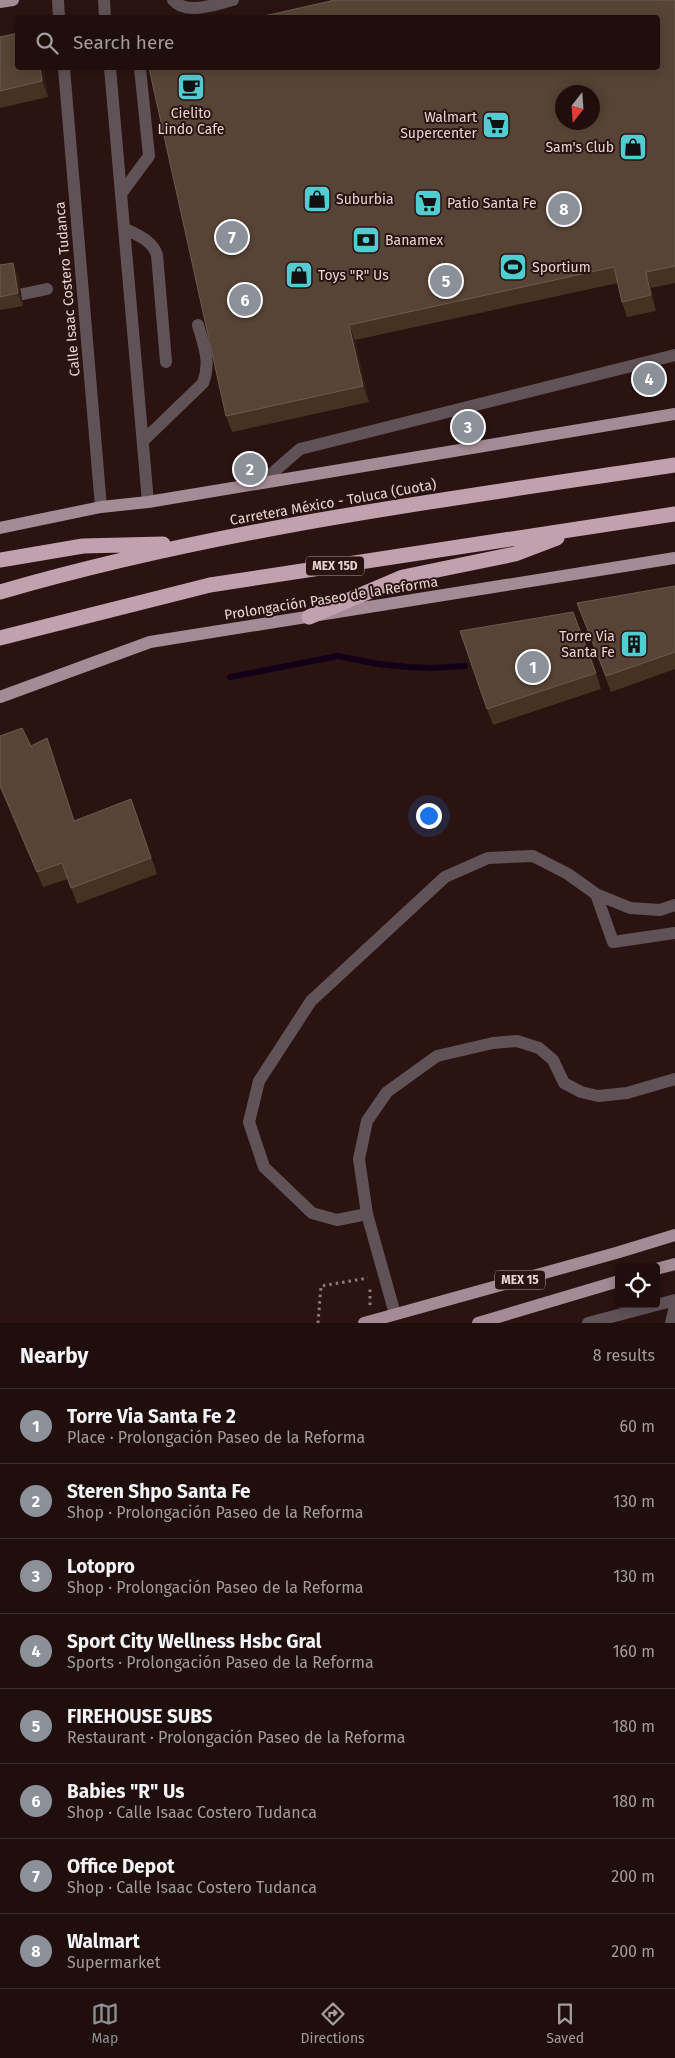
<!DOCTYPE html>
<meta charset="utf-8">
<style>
body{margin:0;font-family:"Fira Sans",sans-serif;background:#2d1c1b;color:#f1f3f6}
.controls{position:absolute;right:15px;bottom:15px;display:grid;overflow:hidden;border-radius:5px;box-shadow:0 2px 12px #0003}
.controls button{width:45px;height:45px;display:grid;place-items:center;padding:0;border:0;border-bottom:1px solid #3d2e2e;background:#200e0d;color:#f1f3f6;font:25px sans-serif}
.compass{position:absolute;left:555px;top:85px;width:45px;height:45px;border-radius:50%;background:#200e0d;box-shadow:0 2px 12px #0003;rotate:197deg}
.you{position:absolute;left:428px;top:815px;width:18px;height:18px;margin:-12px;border:4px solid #fff;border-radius:50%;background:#1a73e8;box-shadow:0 0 0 8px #1a73e833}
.badge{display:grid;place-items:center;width:32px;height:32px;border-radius:50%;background:#8c9099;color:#fff;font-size:16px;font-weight:700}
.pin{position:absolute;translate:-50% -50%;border:2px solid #fff;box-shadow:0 1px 5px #0006}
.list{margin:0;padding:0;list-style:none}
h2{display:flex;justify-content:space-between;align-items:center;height:65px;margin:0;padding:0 20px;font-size:21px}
h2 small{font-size:16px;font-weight:400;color:#a29c9d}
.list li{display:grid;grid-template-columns:32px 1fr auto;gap:15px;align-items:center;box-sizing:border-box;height:75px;padding:0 20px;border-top:1px solid #3d2e2e}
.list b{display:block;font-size:19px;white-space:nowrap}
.list p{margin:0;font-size:16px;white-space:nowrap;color:#a29c9d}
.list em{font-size:16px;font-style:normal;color:#a29c9d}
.icon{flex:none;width:28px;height:28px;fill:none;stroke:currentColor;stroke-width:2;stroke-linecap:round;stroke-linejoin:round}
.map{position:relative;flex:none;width:675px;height:1323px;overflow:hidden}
.search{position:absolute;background:#200e0d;box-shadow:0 2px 12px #0003;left:15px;right:15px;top:15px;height:55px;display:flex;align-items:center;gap:12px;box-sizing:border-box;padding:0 18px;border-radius:5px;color:#a29c9d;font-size:19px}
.sheet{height:665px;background:#200e0d}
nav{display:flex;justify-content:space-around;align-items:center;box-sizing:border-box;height:70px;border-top:1px solid #3d2e2e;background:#200e0d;font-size:14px;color:#a29c9d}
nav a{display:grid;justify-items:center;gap:2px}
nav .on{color:#8c9099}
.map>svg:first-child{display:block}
</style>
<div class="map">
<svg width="675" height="1323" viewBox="0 0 675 1323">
<rect width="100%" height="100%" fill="#2b1311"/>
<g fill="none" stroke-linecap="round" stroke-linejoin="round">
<path stroke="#110017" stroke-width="6" d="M230 677 338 656 378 664 408 667 432 668 465 666"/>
<path stroke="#907c7a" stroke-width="3" stroke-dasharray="2.5 4" stroke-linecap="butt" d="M370 1305V1289
M318 1323 321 1286 368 1278"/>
<path stroke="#5f5357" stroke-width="12" d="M58 0 59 18
M104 0 105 18
M173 0C186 16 216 4 233 0
M64 68 101 507
M110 68 148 502
M121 194 149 156 140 68
M124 228C137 235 152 240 157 255L166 362
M0 299 47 289
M143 441 203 383C211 362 204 346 198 325
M262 482 300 449 675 355
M596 894 613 942 675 933
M675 905 660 910 630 908 596 894 568 874 533 856 488 858 445 877 311 1001 259 1081 249 1122 264 1167 312 1213 337 1220 367 1214 359 1159 367 1121 387 1092 437 1056 493 1043 517 1041 539 1048 553 1060 564 1083 581 1092 598 1096 627 1093 675 1079
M367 1214 395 1314
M588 1323 675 1300
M671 1323 675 1306"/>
<path stroke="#a48b95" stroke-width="12" d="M0 2 13 0
M0 528 101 507 148 502 675 414
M0 697 150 642 675 558
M656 1269 675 1264
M364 1323 616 1253 675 1235
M478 1323 619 1281"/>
<path stroke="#c0a1ad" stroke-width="15" d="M0 560 83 546 163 544
M0 592C220 528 449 499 675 465
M309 617 403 577 515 554 557 538
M0 638 210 585 675 514"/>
</g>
<path fill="#453223" d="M675 0V283L651 288 656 311 627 317 622 302 618 283 355 340 369 402 232 432 226 416Z
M0 37 43 68 48 97 0 108Z
M13 263 18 275 23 306 0 310V265Z
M675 586V669L611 692 577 603Z
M596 673 601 689 493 725 487 709Z
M0 736 31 746 47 738 75 821 137 815 157 874 77 904 68 879 43 887 0 788Z"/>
<path fill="#331e14" d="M40 68H43L48 97 42 81Z
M13 263 18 275 23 306 18 293Z
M646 272 651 288 656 311 651 295Z
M349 325 355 340 369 402 363 386Z
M47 738 53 753 80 837 74 821Z"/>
<path fill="#574436" stroke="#6d5b4f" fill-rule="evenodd" d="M331 0H675V266L646 272 651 295 622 302 614 267 349 325 363 386 226 416 149 68H658V18H255L331 1ZM562 92H592V122H562Z
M18 33V68H40L42 81 0 91V37Z
M13 263 18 293 0 297V265Z
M675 586V652L606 676 577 603Z
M573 612 596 673 487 709 460 631Z
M22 728 31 746 47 738 74 821 131 799 151 858 71 888 62 863 37 872 0 785V736Z"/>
<defs>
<g id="cafe-square" transform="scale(1.4375)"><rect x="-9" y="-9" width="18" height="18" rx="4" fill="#51ccd1" stroke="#2b1311"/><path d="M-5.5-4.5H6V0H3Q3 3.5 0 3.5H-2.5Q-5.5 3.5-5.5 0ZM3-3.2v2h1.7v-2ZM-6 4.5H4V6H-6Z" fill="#111"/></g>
<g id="supermarket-square" transform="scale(1.4375)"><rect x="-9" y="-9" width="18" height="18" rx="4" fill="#51ccd1" stroke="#2b1311"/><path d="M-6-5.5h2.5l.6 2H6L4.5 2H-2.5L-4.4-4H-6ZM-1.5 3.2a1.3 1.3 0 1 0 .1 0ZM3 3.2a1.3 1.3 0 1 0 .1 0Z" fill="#111"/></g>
<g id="shop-square" transform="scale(1.4375)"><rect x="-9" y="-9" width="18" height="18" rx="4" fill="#51ccd1" stroke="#2b1311"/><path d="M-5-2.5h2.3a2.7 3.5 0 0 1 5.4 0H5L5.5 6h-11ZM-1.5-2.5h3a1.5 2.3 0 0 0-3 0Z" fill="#111"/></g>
<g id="bank-square" transform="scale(1.4375)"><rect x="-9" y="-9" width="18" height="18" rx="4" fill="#51ccd1" stroke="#2b1311"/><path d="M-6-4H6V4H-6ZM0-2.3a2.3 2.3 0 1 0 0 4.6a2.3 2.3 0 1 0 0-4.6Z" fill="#111"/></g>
<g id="stadium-square" transform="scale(1.4375)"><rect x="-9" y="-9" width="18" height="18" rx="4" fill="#51ccd1" stroke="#2b1311"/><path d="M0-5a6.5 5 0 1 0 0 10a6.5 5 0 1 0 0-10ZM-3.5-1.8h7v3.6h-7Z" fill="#111"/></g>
<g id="building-square" transform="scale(1.4375)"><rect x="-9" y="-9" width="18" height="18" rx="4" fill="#51ccd1" stroke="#2b1311"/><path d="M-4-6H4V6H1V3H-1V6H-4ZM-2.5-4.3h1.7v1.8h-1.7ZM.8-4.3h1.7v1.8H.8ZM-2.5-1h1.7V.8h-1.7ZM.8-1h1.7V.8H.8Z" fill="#111"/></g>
</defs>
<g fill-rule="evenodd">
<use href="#cafe-square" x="191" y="87"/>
<use href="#supermarket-square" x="496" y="125"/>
<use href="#shop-square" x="633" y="147"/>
<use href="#shop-square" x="317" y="199"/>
<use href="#supermarket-square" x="428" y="203"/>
<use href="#bank-square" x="366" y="240"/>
<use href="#stadium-square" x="513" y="267"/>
<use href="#shop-square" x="299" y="275"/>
<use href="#building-square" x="634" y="644"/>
</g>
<g text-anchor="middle" stroke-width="4" stroke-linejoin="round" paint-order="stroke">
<g fill="#2b1311" stroke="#af9c9a" stroke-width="1">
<rect x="306" y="556.5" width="58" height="19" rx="4"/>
<rect x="495" y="1270.5" width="50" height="19" rx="4"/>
</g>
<g font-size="12" font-weight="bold" fill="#e7d6d4">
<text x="335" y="570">MEX 15D</text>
<text x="520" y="1284">MEX 15</text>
</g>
<g font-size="14" fill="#e7d6d4" stroke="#2b1311" text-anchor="start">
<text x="191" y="118" text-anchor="middle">Cielito<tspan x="191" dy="16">Lindo Cafe</tspan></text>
<text x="477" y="122" text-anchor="end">Walmart<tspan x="477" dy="16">Supercenter</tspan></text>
<text x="614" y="152" text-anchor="end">Sam's Club</text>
<text x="336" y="204">Suburbia</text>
<text x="447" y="208">Patio Santa Fe</text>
<text x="385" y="245">Banamex</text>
<text x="532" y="272">Sportium</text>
<text x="318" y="280">Toys "R" Us</text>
<text x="615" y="641" text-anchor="end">Torre Via<tspan x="615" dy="16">Santa Fe</tspan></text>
</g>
<g font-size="14" fill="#e7d6d4" stroke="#2b1311">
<text transform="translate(67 289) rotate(-95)" y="5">Calle Isaac Costero Tudanca</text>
<text transform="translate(333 502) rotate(-10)" y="5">Carretera México - Toluca (Cuota)</text>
<text transform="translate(331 598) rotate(-9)" y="5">Prolongación Paseo de la Reforma</text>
</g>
</g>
</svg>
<div class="controls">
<button><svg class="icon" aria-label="locate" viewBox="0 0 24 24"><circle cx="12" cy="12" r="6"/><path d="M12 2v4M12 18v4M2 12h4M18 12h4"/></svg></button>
</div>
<svg class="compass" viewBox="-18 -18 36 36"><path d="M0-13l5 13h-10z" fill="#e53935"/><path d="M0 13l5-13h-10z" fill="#a29c9d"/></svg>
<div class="you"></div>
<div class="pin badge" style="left:533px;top:667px">1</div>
<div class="pin badge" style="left:250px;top:469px">2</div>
<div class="pin badge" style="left:468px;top:427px">3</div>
<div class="pin badge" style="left:649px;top:379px">4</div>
<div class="pin badge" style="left:446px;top:281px">5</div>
<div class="pin badge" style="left:245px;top:300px">6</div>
<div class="pin badge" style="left:232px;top:237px">7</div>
<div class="pin badge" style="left:564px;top:209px">8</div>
<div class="search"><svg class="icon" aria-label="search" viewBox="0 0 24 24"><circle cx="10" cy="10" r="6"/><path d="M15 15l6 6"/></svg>Search here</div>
</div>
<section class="sheet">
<h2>Nearby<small>8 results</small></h2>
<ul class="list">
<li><span class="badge">1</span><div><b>Torre Via Santa Fe 2</b><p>Place · Prolongación Paseo de la Reforma</p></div><em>60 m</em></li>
<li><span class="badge">2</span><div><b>Steren Shpo Santa Fe</b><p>Shop · Prolongación Paseo de la Reforma</p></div><em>130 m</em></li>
<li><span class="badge">3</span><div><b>Lotopro</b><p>Shop · Prolongación Paseo de la Reforma</p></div><em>130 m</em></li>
<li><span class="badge">4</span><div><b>Sport City Wellness Hsbc Gral</b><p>Sports · Prolongación Paseo de la Reforma</p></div><em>160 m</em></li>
<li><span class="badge">5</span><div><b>FIREHOUSE SUBS</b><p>Restaurant · Prolongación Paseo de la Reforma</p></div><em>180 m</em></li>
<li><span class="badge">6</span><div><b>Babies &quot;R&quot; Us</b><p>Shop · Calle Isaac Costero Tudanca</p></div><em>180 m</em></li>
<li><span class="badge">7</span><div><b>Office Depot</b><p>Shop · Calle Isaac Costero Tudanca</p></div><em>200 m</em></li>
<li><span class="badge">8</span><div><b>Walmart</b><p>Supermarket</p></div><em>200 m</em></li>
</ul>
</section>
<nav>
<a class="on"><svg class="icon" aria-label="map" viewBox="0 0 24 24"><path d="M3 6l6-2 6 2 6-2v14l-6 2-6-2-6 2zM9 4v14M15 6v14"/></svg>Map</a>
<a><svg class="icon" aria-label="directions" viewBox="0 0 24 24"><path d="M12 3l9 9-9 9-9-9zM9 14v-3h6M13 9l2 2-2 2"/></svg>Directions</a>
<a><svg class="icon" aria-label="saved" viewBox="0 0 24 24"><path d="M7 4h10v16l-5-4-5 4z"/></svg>Saved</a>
</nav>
